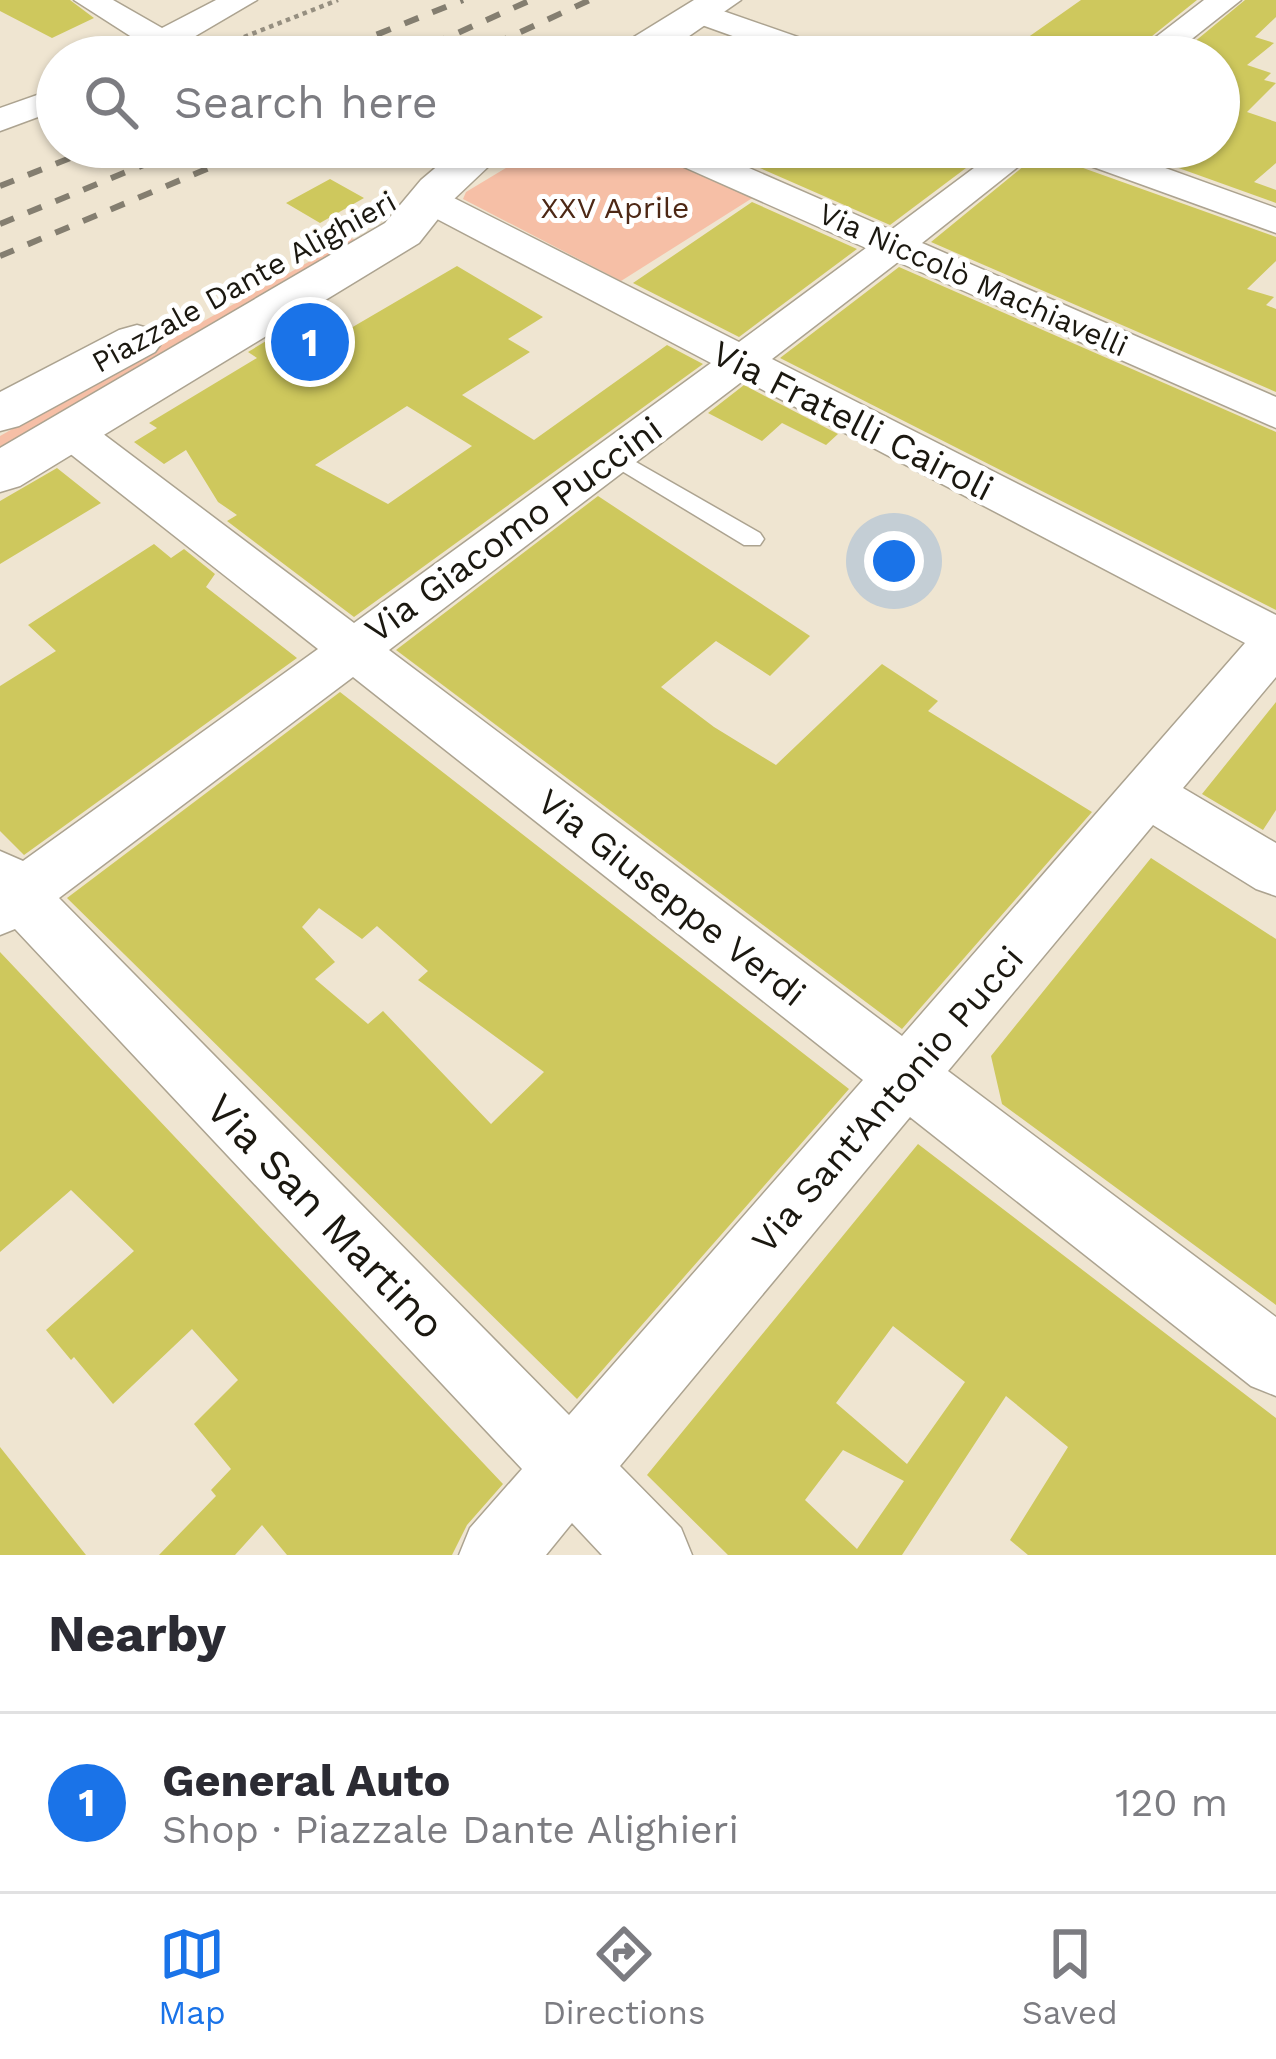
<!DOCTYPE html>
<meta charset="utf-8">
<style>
body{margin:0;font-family:"Work Sans",sans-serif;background:#f7f7f7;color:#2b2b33}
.you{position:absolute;left:894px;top:561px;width:42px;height:42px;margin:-30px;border:9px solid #fff;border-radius:50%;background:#1a73e8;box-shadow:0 0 0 18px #1a73e833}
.badge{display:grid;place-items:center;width:78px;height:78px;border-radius:50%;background:#1a73e8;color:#fff;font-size:39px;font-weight:700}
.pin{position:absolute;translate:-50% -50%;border:6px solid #fff;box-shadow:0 3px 12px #0006}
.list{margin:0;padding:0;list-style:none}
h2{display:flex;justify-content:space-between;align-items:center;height:156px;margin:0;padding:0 48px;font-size:51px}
h2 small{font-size:39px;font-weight:400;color:#7c7c81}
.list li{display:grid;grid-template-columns:78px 1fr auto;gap:36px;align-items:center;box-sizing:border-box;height:180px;padding:0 48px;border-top:3px solid #e1e1e2}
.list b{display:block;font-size:45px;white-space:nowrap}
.list p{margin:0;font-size:39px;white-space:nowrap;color:#7c7c81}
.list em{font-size:39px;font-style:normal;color:#7c7c81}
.icon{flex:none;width:66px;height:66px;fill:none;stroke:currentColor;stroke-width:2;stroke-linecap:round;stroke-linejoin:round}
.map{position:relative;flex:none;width:1276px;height:1555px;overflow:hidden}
.search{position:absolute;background:#fff;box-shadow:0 3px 9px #0004;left:36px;right:36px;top:36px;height:132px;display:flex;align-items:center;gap:30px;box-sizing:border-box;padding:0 42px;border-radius:66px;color:#7c7c81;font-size:45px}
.sheet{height:336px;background:#fff}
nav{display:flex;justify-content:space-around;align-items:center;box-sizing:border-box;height:168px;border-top:3px solid #e1e1e2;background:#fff;font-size:33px;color:#7c7c81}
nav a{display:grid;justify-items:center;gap:6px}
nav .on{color:#1a73e8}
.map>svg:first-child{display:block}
</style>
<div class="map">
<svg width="1276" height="1555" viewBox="0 0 1276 1555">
<rect width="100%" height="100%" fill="#efe5d1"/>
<path fill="#f6bfa6" d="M541 147H641L754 197 621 281 463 199 466 192Z
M351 238 362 243 0 462V436Z"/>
<path fill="#cec85d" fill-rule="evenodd" d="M0 0H70L94 18 52 38 0 11Z
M1081 0H1197L1126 57H1000Z
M1245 0H1276V17L1255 37 1274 43 1247 65 1271 73 1264 80 1276 83 1247 112 1276 122V163L1254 182 1276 190V203L1120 147H1219V57H1176Z
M712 147H994L890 225Z
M1047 147 1058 159 1276 237V261L1247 289 1274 297 1266 305 1276 309V392L931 242Z
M330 179 364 198 320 223 286 203Z
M752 202 857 249 739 337 633 283Z
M457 266 543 317 508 339 530 352 462 395 534 440 667 345 703 364 354 617 227 521 237 515 218 502 186 450 164 464 134 442 157 428 149 423 257 358 248 352 319 309 351 328ZM407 406 472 446 388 504 315 465Z
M899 267 1276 432V610L780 358Z
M744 385 838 434 826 445 782 423 762 441 708 413Z
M57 468 101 503 0 564V501Z
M598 496 810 636 770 676 716 641 661 687 714 727 776 765 882 664 938 701 928 711 1092 812 902 1029 396 650Z
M154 544 171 558 184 549 215 574 206 587 297 658 24 855 0 831V686L56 651 28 625Z
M340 692 849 1089 577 1399 67 898ZM319 908 362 939 377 926 428 971 418 980 544 1072 491 1124 383 1011 368 1024 315 979 335 962 302 927Z
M1276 702V810L1263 830 1202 794Z
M1151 858 1276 939V1305L1002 1104 991 1056Z
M0 952 503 1484 467 1525 452 1555H287L262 1525 235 1555H159L216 1496 211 1490 231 1469 194 1424 238 1380 192 1329 113 1404 74 1357 71 1360 46 1330 134 1251 71 1190 0 1252Z
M918 1144 1276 1418V1555H1028L1010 1540 1068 1447 1006 1396 902 1555H728L647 1475ZM893 1326 965 1382 907 1464 836 1403ZM843 1450 904 1481 857 1549 805 1500Z
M0 1447 58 1520 86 1555H0Z"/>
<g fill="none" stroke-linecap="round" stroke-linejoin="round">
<g stroke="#aca390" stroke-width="3">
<path id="service" d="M615 450 760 533 764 539 760 545H744L607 462 604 457Z"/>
</g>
<g stroke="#aca390" stroke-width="3">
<path id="minor" d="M74 0H113L162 28 216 0H257L187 41 196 51 192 57H147L152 50Z
M1204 0H1241L1169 57H1130Z
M700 3 835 50 840 57H791L688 20 684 13 688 6Z
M57 88V110L0 131V108Z
M652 147H701L891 230 1002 147H1043L922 243 1276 397V428L898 262 772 359 1276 615V677L1183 788 1276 843V896L1256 889 1153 825 948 1071 1276 1317V1396L1251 1386 910 1117 620 1466 681 1528 692 1555H602L572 1523 546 1555H459L470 1528 522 1469 15 929 0 935V851L23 861 318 649 54 441 48 431 54 421 70 417 86 421 354 623 711 363 418 209 412 201 418 193H444L739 342 866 248 657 155ZM744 380 1245 643 902 1036 389 650ZM353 677 863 1080 569 1415 59 898Z
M1055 147H1107L1276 208V233L1060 155Z"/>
</g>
<g stroke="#aca390" stroke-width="3">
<path id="tertiary" d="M694 0H741L659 57H610L616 48Z
M460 147H509L453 200 419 243 20 486 0 492V448L385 223 421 180Z
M137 325 155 330 163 341 155 352 19 426 0 431V392L119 330Z"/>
</g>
<path stroke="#968f80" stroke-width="4.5" stroke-dasharray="4.5 4.5" stroke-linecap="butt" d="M244 37 338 0"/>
<use href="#service" fill="#fff" fill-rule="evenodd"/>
<use href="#minor" fill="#fff" fill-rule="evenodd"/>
<use href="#tertiary" fill="#fff" fill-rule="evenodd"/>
<path stroke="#847e70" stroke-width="6" stroke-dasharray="15 15" stroke-linecap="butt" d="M321 57 463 0
M404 57 531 0
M466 57 590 0
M0 186 98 147
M0 224 187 147
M0 256 259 147"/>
</g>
<g text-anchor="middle" stroke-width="10" stroke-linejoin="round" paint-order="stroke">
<g font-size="30" fill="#4d2815" stroke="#fff">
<text x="615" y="218">XXV Aprile</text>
</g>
<g font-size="30" fill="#1b1810" stroke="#fff">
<text transform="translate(973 280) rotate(24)" y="10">Via Niccolò Machiavelli</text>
<text transform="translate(244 282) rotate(-29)" y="10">Piazzale Dante Alighieri</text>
</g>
<g font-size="36" fill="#1b1810" stroke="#fff">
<text transform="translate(853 420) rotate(27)" y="13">Via Fratelli Cairoli</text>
<text transform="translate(513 529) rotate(-36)" y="13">Via Giacomo Puccini</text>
<text transform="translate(672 897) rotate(38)" y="13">Via Giuseppe Verdi</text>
<text transform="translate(887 1099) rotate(-49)" y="13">Via Sant'Antonio Pucci</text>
</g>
<g font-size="42" fill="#1b1810" stroke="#fff">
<text transform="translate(326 1216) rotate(46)" y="15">Via San Martino</text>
</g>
</g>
</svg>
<div class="you"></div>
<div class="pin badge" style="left:310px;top:342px">1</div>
<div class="search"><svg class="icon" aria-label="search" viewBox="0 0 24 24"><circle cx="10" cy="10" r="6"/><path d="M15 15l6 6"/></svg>Search here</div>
</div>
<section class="sheet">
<h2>Nearby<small></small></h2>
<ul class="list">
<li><span class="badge">1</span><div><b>General Auto</b><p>Shop · Piazzale Dante Alighieri</p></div><em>120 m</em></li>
</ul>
</section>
<nav>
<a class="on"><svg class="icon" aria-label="map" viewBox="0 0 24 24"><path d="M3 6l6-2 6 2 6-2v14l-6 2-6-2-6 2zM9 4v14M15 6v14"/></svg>Map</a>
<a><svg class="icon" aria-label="directions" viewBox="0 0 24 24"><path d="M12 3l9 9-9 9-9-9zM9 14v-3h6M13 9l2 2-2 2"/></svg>Directions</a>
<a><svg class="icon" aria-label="saved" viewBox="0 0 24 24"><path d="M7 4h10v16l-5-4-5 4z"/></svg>Saved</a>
</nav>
